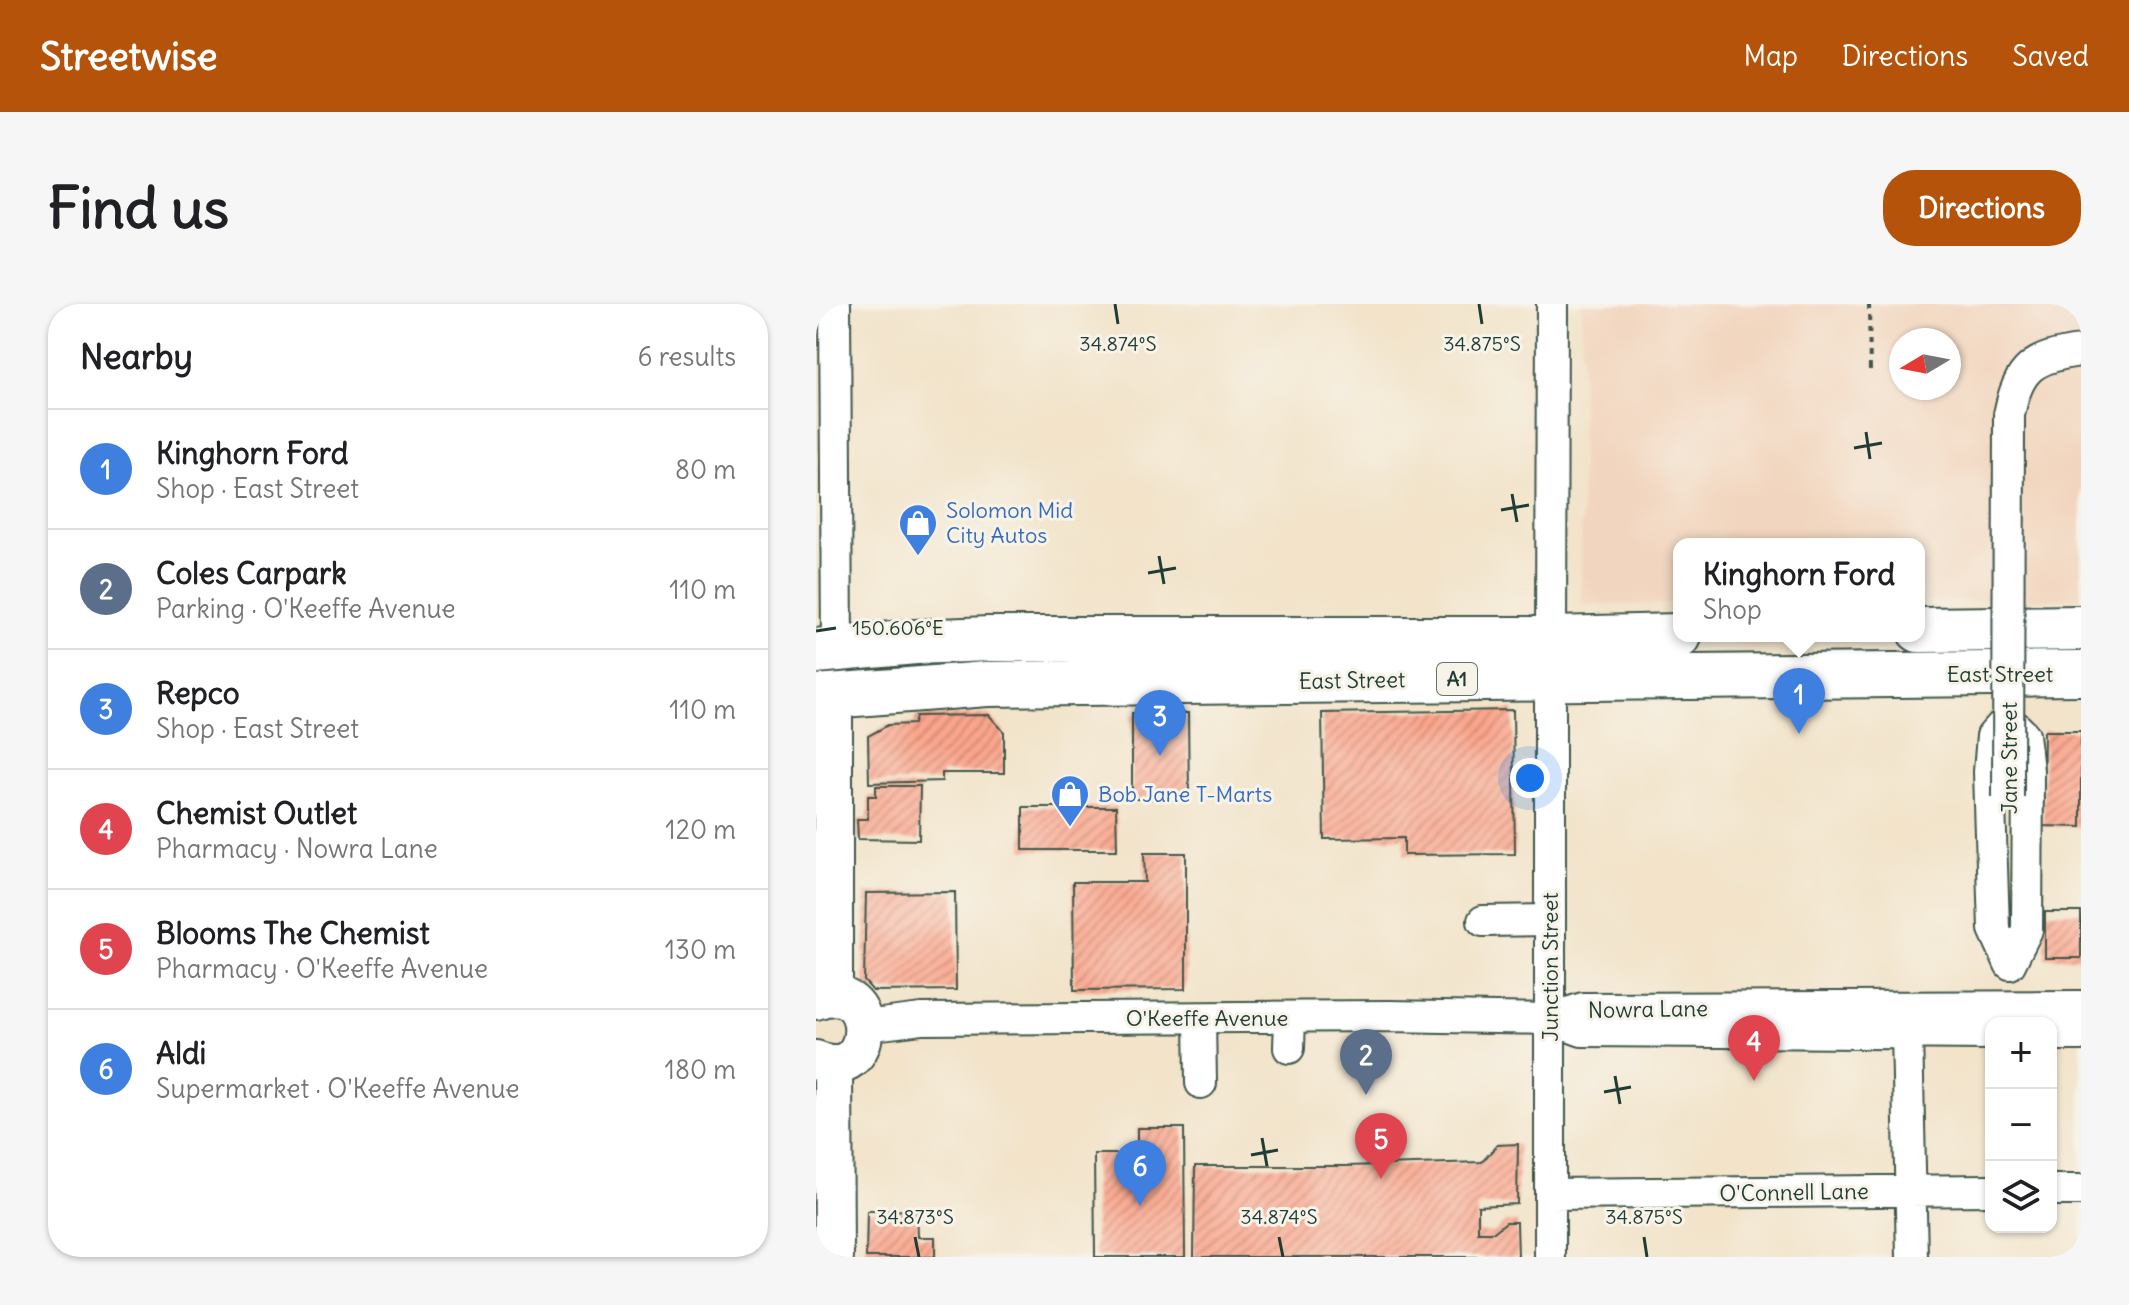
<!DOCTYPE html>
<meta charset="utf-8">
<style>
body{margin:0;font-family:Delius,sans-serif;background:#f6f6f6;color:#202124}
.controls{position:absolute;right:24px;bottom:24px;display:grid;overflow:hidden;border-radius:16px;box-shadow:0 2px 6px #0004}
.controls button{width:72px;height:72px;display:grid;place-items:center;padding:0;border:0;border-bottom:2px solid #e0e0e0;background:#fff;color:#202124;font:40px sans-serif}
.compass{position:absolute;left:1073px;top:24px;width:72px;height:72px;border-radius:50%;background:#fff;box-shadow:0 2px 6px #0004;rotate:260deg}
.you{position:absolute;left:714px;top:474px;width:28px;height:28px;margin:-20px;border:6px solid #fff;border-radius:50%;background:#1a73e8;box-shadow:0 0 0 12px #1a73e833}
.badge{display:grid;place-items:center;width:52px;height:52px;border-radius:50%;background:#b45309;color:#fff;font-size:26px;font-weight:700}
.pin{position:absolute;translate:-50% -66px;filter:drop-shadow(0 2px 4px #0008)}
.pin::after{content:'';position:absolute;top:42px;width:28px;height:24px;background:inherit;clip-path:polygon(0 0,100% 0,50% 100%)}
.popup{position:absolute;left:857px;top:234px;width:252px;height:104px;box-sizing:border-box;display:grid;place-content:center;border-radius:16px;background:#fff;filter:drop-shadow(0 2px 6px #0005);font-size:26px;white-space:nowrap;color:#757577}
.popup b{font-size:30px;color:#202124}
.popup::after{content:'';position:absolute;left:50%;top:100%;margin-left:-16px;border:16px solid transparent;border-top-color:#fff}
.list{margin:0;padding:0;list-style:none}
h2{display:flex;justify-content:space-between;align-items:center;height:104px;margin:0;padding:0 32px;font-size:34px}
h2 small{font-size:26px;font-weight:400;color:#757577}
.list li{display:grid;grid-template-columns:52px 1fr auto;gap:24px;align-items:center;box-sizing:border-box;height:120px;padding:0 32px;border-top:2px solid #e0e0e0}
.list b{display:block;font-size:30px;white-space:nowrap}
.list p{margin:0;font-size:26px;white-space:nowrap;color:#757577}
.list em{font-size:26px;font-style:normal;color:#757577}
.icon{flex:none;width:44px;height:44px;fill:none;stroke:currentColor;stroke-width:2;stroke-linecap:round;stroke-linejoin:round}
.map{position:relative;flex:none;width:1265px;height:953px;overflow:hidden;border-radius:32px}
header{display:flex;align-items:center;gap:48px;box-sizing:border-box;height:112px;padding:0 40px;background:#b45309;color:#fff}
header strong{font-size:38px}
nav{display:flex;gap:44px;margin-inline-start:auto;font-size:28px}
.intro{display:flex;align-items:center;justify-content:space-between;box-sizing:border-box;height:192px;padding:0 48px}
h1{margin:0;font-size:56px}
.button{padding:20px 36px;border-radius:32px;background:#b45309;color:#fff;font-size:28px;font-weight:700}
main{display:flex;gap:48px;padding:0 48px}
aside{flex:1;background:#fff;border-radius:32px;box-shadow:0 2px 6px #0004}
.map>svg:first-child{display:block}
</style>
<header>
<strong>Streetwise</strong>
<nav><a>Map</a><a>Directions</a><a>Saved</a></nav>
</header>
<div class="intro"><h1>Find us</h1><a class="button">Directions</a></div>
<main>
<aside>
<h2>Nearby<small>6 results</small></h2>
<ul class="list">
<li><span class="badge" style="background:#3f7fe0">1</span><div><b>Kinghorn Ford</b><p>Shop · East Street</p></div><em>80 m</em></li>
<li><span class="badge" style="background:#5c6f8a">2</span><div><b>Coles Carpark</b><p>Parking · O'Keeffe Avenue</p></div><em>110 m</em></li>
<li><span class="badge" style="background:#3f7fe0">3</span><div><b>Repco</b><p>Shop · East Street</p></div><em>110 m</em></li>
<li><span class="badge" style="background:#e0444e">4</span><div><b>Chemist Outlet</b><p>Pharmacy · Nowra Lane</p></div><em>120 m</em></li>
<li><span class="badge" style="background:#e0444e">5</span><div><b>Blooms The Chemist</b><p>Pharmacy · O'Keeffe Avenue</p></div><em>130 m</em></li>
<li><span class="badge" style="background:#3f7fe0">6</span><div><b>Aldi</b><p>Supermarket · O'Keeffe Avenue</p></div><em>180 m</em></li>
</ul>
</aside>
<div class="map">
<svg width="1265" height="953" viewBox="0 0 1265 953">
<defs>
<pattern id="building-hatch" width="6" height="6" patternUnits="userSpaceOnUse" patternTransform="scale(2)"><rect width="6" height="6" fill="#fba58c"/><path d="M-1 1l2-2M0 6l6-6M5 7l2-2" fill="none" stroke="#cb8873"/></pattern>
</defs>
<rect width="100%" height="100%" fill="#f7f3e8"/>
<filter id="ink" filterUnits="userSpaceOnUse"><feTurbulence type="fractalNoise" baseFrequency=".0125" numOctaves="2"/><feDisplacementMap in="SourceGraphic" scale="16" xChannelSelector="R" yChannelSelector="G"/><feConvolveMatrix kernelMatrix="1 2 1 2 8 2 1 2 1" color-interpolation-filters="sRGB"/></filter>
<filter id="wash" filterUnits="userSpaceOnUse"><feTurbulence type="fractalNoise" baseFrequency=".006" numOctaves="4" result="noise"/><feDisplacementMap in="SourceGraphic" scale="32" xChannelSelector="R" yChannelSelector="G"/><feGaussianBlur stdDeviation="1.8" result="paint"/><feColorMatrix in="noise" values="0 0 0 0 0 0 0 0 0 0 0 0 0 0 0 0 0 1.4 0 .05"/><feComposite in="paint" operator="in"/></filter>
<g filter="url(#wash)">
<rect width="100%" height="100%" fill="#f2e3c9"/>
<path fill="#f2d5be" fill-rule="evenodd" d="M766 0H1265V295L1103 297V240H863V300L765 301ZM1085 36H1133V84H1085Z"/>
<g id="blocks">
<path fill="url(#building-hatch)" d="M697 406 699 550 588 551V534L508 535 506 409Z
M316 409H372L373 495H316Z
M173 411 188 428V469H126V477L53 479 52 432 72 421 98 420 100 412Z
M1228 427H1265V523L1227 522Z
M60 482H104L103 536 42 535 41 515H52V492H60Z
M207 503H300L301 546H207Z
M328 549H370V685L258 686 257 578H329Z
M139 588 140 686 57 687 48 677 50 589Z
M1229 608H1265V654H1229Z
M321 824H368L369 953H279L278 850H321Z
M702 840 701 900 662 902V928H678L690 918H701L702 953H378L379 862H531L666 858 681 841Z
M101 906 102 933H119V953H50L51 907Z"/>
</g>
</g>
<g filter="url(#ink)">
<use href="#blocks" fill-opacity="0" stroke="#3f564a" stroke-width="2"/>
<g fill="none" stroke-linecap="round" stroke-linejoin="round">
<g stroke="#3f564a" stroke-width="34">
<path id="minor" d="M19 0 21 345
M1193 111C1202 64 1217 53 1265 47
M735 335 736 0
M734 373V953
M1192 421 1199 422 1208 431 1212 467 1211 626 1194 660 1178 625 1173 468 1176 432 1185 422Z
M667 617 734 616
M384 714 385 779
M733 715 766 727 1175 730
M49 722 106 715 574 712 733 715 767 704 1265 702
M1091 729 1096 953
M1235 731H1265
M473 744 474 713
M1235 886H1265
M734 890 1175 886"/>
</g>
<g stroke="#3f564a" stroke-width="42">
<path id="major" d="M17 390V692
M0 696C65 671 61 783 0 756
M17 760 18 953"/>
</g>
<g stroke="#3f564a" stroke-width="48">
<path id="highway" d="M1103 326 1265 324
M0 347 99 338 173 335H735L863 332
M0 393 171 380 1265 369"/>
</g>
<path stroke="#3f564a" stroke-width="4" stroke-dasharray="6 6" stroke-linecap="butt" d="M1053 0 1054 70"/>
<use href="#minor" stroke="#fff" stroke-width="30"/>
<use href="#major" stroke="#fff" stroke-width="38"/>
<use href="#highway" stroke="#fff" stroke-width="44"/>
<g stroke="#3f564a" stroke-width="34" stroke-linecap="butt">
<path id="minor-bridge" d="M1192 493 1193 111"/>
</g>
<use href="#minor-bridge" stroke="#fff" stroke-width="30"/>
</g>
</g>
<path fill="none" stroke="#1f3d34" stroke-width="3" d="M299 0 302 20M663 0 666 20M1050 128 1054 155M1038 144 1066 139M696 190 701 218M685 206 713 201M343 252 348 280M332 269 360 264M0 327 20 324M799 772 804 800M788 788 815 783M446 834 451 862M435 851 462 846M99 933 103 953M463 933 467 953M828 933 831 953"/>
<defs>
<g id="shop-pin" transform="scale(2)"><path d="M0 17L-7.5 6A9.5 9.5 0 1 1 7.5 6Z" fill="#3f7fe0" stroke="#f7f3e8"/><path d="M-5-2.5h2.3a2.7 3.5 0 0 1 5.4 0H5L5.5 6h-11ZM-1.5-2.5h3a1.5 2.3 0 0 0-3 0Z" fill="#fff"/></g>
</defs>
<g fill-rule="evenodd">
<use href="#shop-pin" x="102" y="219"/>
<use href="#shop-pin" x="254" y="490"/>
</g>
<g text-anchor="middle" stroke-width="6" stroke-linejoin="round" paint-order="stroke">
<rect fill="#f7f3e8" stroke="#60746a" stroke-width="2" x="621" y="359" width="40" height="32" rx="6"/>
<g font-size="20" font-weight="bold" fill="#1f3d34">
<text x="641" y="382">A1</text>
</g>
<g font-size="22" fill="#366cbe" stroke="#f7f3e8" text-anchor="start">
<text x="130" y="214">Solomon Mid<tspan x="130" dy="25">City Autos</tspan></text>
<text x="282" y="498">Bob Jane T-Marts</text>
</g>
<g font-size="22" fill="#1f3d34" stroke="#f7f3e8">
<text x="1184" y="378">East Street</text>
<text transform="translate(536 376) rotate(-1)" y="8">East Street</text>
<text transform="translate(1193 454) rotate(-90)" y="8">Jane Street</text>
<text transform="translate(734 663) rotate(-90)" y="8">Junction Street</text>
<text transform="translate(832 705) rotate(-1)" y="8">Nowra Lane</text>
<text x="391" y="722">O'Keeffe Avenue</text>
<text transform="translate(978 888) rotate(-1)" y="8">O'Connell Lane</text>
</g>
</g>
<g font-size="20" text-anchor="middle" fill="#1f3d34" stroke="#f7f3e8" stroke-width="6" stroke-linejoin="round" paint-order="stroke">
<text x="302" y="47">34.874°S</text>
<text x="666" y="47">34.875°S</text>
<text x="82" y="331">150.606°E</text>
<text x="99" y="920">34.873°S</text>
<text x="463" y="920">34.874°S</text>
<text x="828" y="920">34.875°S</text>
</g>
</svg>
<div class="controls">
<button>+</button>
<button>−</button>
<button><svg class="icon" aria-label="layers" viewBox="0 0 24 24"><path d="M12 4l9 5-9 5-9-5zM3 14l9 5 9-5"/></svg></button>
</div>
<svg class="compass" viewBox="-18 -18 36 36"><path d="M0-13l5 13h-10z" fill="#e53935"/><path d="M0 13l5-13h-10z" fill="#757577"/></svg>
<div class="you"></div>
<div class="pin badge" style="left:983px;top:430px;background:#3f7fe0">1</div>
<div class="popup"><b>Kinghorn Ford</b>Shop</div>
<div class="pin badge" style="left:550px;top:791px;background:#5c6f8a">2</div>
<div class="pin badge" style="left:344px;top:452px;background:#3f7fe0">3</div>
<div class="pin badge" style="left:938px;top:777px;background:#e0444e">4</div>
<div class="pin badge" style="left:565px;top:875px;background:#e0444e">5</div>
<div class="pin badge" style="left:324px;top:902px;background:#3f7fe0">6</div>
</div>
</main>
